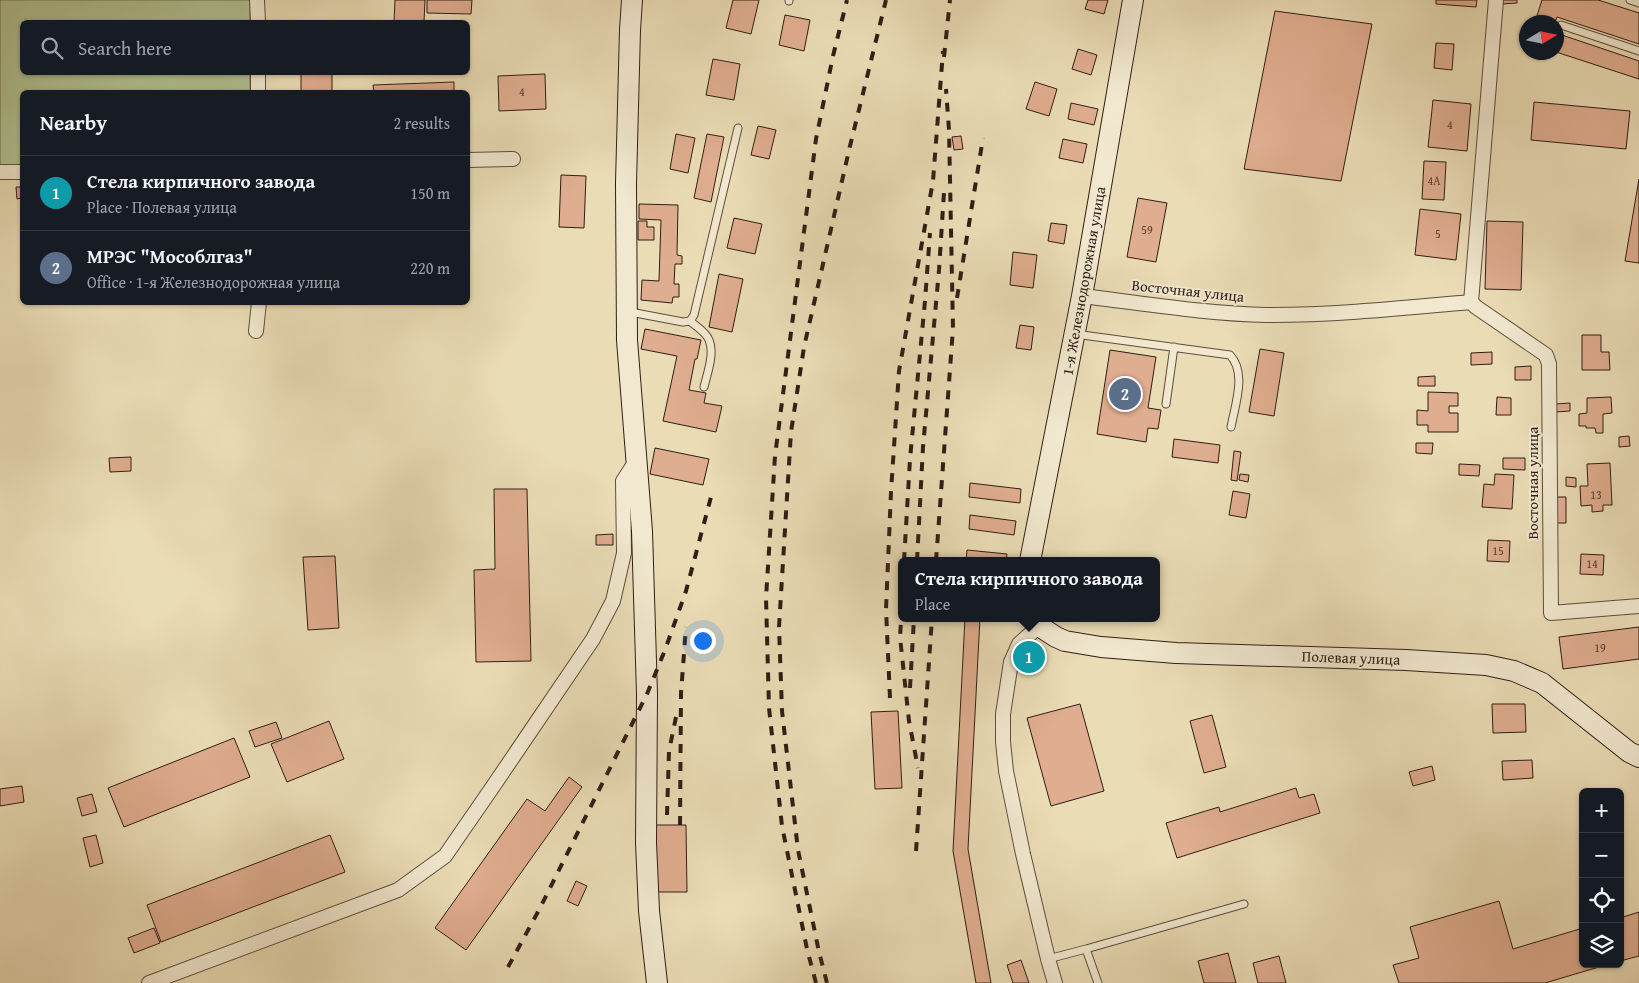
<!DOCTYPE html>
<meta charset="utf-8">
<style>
body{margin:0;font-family:"Gentium Book Plus",serif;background:#242831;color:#f1f3f6}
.controls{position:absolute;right:15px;bottom:15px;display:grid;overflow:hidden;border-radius:8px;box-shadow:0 1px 4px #0004}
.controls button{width:45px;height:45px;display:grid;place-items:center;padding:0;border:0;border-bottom:1px solid #363941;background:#171b24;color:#f1f3f6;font:25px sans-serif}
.compass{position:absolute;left:1519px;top:15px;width:45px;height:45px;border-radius:50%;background:#171b24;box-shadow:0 1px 4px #0004;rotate:80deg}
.you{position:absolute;left:702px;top:640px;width:18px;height:18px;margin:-12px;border:4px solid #fff;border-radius:50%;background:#1a73e8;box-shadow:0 0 0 8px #1a73e833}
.badge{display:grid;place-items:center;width:32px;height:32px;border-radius:50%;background:#d93025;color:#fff;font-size:16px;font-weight:700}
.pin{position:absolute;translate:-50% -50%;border:2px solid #fff;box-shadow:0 1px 5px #0006}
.popup{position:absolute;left:898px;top:557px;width:262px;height:65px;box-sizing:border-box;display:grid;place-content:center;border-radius:8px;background:#171b24;filter:drop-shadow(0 1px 4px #0005);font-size:16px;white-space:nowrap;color:#9ea1a6}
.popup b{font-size:19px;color:#f1f3f6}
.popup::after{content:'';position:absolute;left:50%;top:100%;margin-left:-10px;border:10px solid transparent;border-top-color:#171b24}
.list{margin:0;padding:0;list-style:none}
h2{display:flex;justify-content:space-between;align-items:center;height:65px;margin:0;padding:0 20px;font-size:21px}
h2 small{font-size:16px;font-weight:400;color:#9ea1a6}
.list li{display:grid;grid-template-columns:32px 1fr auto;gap:15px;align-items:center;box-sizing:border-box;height:75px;padding:0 20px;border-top:1px solid #363941}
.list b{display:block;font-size:19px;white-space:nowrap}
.list p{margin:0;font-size:16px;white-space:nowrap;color:#9ea1a6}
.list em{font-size:16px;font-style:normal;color:#9ea1a6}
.icon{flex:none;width:28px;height:28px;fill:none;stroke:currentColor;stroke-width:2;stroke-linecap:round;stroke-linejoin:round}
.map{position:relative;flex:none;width:1639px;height:983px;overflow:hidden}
.search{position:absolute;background:#171b24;box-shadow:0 1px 4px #0004;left:20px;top:20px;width:450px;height:55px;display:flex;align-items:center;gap:12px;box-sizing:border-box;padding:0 18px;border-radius:8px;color:#9ea1a6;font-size:19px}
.panel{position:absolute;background:#171b24;box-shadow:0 1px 4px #0004;left:20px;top:90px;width:450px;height:215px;border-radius:8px}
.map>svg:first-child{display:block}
</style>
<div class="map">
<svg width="1639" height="983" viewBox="0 0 1639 983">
<rect width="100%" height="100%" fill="#eadcb5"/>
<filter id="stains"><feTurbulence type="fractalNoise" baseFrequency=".004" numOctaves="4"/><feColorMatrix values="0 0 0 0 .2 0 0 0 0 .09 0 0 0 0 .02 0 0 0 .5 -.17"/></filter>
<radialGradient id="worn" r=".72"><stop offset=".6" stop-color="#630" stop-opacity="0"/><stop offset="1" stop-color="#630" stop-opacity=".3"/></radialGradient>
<path fill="#b1c292" stroke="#717054" d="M0 0H250V22H22V72L250 73V92H22V165H0Z"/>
<path fill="#dfad8f" stroke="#311d15" d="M395 0H425L424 22H394Z
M427 0H472L471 14 427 13Z
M733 0H759L751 34 726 28Z
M1088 0H1108L1104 14 1085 9Z
M1436 0H1477L1476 7 1436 4Z
M1501 0H1517V3L1501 4Z
M1542 0H1598L1639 13V44L1557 17 1555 22H1535Z
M1275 11 1372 24 1341 181 1244 169Z
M785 15 810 20 804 51 779 45Z
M1556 33 1639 61V79L1556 52Z
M1436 43 1454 44 1452 70 1434 68Z
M1078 49 1097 55 1091 75 1072 69Z
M713 59 740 64 734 100 706 95Z
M301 72H332V92H301Z
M545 74 546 109 499 111 498 76Z
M454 82V92H374L373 85Z
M1035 82 1057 89 1049 116 1026 109Z
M1433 100 1471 104 1467 151 1428 147Z
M1534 102 1630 111 1626 149 1531 140Z
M1071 103 1098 109 1094 125 1068 119Z
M758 126 776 130 769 159 751 155Z
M676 134 695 138 688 173 670 169Z
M707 134 724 137 711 202 694 198Z
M961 136 963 149 954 150 952 137Z
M1063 139 1087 144 1083 163 1059 158Z
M1424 161 1446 162 1444 200 1422 199Z
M561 175 586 176 584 228 559 227Z
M1639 179V263L1625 261Z
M16 187H22V198L17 199Z
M1138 198 1167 203 1156 262 1127 257Z
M639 204 678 205 677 255 682 256V264H675L674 284H679V297H673L672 303 641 300 642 280 659 281 661 220 639 219Z
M1420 209 1461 214 1456 260 1415 255Z
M734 218 762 224 755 254 727 248Z
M638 221H647V227H654V240H638Z
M1487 221 1523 222 1521 290 1485 289Z
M1051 223 1067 225 1064 244 1048 241Z
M1013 252 1037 255 1033 288 1010 285Z
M719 274 743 279 732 332 709 327Z
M1020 325 1034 327 1031 350 1016 348Z
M645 329 701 340 697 359H695L689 390 706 393 704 403 722 406 716 432 663 421 677 356 641 349Z
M1582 335H1601V352H1609L1610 370H1582Z
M1260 349 1284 353 1274 416 1249 412Z
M1110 350 1156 357 1148 408 1161 410 1158 429 1148 428 1146 442 1097 434Z
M1492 352V364L1471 365V353Z
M1531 366V380H1515V367Z
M1435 376V386H1418V377Z
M1428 392 1458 393V406H1449V413H1458V432H1428V425H1417V410L1428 411Z
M1497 397 1511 398V415H1496Z
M1611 397 1612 413 1603 414V433H1596L1595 428H1586V426H1579V414L1587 413V398Z
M1570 403V411L1556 412V404Z
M1629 436 1630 446 1619 447V437Z
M1174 439 1220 445 1218 463 1172 457Z
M1416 443H1433L1432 454 1416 453Z
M655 448 709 459 703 485 650 474Z
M1234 451 1241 452 1237 481 1231 480Z
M131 457V471L110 472 109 458Z
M1503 458H1525V470L1503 469Z
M1610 463 1612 505H1603V511L1592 512V505L1581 506 1580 486H1588L1587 464Z
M1459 464 1480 465 1479 476 1459 475Z
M1240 474 1249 475 1248 482 1239 480Z
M1495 474 1514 475 1512 509 1482 507 1484 484 1494 485Z
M1566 477 1576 478V487L1566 486Z
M970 483 1021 489 1020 503 969 497Z
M494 489H527L531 661 476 662 474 570 495 569Z
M1233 491 1250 494 1246 518 1229 515Z
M1556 497H1566V523H1555Z
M970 515 1016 521 1014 535 969 529Z
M613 534V545H596V535Z
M1488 540 1510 541 1509 562 1487 561Z
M967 550 1007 554 1006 561H966Z
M1581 554 1604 555 1603 575 1580 574Z
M335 556 339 628 308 630 303 557Z
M965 618H980L968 849 991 983H976L953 851Z
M1639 627V659L1563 669 1559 637Z
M1080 704 1104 791 1051 806 1027 718Z
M1492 704H1525L1526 732 1493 733Z
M898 711 902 788 875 789 871 712Z
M1212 715 1226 767 1204 773 1190 721Z
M329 721 344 759 287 782 271 744Z
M276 722 282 738 255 747 249 731Z
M234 738 250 777 124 827 108 788Z
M1532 760 1533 778 1503 780 1502 761Z
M1432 766 1435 780 1413 786 1409 772Z
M569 777 582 787 466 950 435 928 527 799 545 811Z
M22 786 24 802 0 806V789Z
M1296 788 1299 798 1314 794 1320 813 1177 858 1166 823 1219 807 1220 812Z
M92 794 97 812 82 816 77 798Z
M655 825H686L687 892H656Z
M96 835 103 863 90 867 83 838Z
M330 835 345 872 161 942 147 905Z
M576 881 587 886 578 906 567 901Z
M1499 901 1513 949 1583 928V964H1609L1545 983H1399L1393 965 1419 958 1410 927Z
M1639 912V956L1620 961V918Z
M154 928 160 943 134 953 128 938Z
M1228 953 1236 983H1204L1198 961Z
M1279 956 1286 983H1258L1253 963Z
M1021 960 1029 983H1013L1007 965Z"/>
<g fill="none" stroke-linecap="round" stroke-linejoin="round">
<g stroke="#5f4d3d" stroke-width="9">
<path id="service" d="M1630 0 1639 3
M789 1V0
M1561 25 1639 51
M630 312 683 322 690 321 694 315 738 128
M690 321C697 327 706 332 709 340 715 353 707 374 704 387
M1075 334 1230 355C1247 373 1235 405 1231 427
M1166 404 1174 347
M1086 949 1244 904
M1048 959 1086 949 1098 983"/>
</g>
<g stroke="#5f4d3d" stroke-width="16">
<path id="minor" d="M257 0 258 22
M1496 0 1471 302 1476 307 1546 355 1549 364 1551 613 1639 606
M258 72V92
M468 160 513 159
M0 172H22
M1082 296C1142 303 1206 314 1267 315 1335 315 1403 308 1471 302
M256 331 259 302
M1039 626 1019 644 1011 662 1003 714V742L1006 771 1023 854 1048 959 1055 983
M149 983 398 890 445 856 494 785 593 639 613 601 624 553 623 481 636 461"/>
</g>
<g stroke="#311d15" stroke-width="22">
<path id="secondary" d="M632 0 630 30 626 183 627 340 642 531 647 694 646 843 649 911 657 983
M1030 561 1082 296 1133 0
M1034 618 1039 626 1056 637 1065 641 1101 647 1176 653 1406 660 1486 665 1514 671 1542 683 1629 752 1639 757"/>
</g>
<use href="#service" stroke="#f1e8cf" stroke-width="7"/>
<use href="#minor" stroke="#f1e8cf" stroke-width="14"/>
<use href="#secondary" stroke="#f1e8cf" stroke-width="20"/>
<path stroke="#311d15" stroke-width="4" stroke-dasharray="9 9" stroke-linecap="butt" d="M944 57 950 0
M957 298 983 138
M904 561 910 459 925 301 930 233
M917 561 923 447 939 270 944 192
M936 561 953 328 949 130 946 89
M902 607 900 637 909 721 918 768
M910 688 914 618
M890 698 886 609 891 492 899 371 933 181 943 51
M667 815 669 751 676 717
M680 825 681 693 686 627
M916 851 932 618
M508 967 539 910 647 694 665 650 686 591 711 497
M816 983 807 949 782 826 769 708 766 598 775 456 816 139 833 56 847 0
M827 983 819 952 798 850 782 711 779 627 791 432 804 347 850 146 886 0"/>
</g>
<g text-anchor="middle" stroke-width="4" stroke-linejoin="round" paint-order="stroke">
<g font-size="12" fill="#5c4134">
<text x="522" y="96">4</text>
<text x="1450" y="129">4</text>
<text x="1434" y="185">4А</text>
<text x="1147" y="234">59</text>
<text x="1438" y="238">5</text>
<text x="1596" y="499">13</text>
<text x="1498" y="555">15</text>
<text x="1592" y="568">14</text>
<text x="1600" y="652">19</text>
</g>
<g font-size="15" fill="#311d15" stroke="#f1e8cf">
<text transform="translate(1084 281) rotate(-80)" y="5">1-я Железнодорожная улица</text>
<text transform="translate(1188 291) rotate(6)" y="5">Восточная улица</text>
<text transform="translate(1533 483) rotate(-90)" y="5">Восточная улица</text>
<text transform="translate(1351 658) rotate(2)" y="5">Полевая улица</text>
</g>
</g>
<rect width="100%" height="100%" filter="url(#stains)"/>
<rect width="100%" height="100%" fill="url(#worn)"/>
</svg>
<div class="controls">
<button>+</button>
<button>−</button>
<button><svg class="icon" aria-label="locate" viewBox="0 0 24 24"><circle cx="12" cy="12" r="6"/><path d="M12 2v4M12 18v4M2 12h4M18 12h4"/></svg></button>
<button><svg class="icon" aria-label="layers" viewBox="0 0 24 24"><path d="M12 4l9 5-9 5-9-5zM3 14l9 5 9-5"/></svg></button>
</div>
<svg class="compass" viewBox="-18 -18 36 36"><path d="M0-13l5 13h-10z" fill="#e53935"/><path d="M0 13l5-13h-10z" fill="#9ea1a6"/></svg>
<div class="you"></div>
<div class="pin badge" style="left:1029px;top:657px;background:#0f9aa8">1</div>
<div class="popup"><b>Стела кирпичного завода</b>Place</div>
<div class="pin badge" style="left:1125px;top:394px;background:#5c6f8a">2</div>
<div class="search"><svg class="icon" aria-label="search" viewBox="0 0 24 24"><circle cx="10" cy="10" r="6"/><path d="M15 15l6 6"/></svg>Search here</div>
<section class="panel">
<h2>Nearby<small>2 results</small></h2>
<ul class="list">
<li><span class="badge" style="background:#0f9aa8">1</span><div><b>Стела кирпичного завода</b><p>Place · Полевая улица</p></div><em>150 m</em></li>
<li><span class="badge" style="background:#5c6f8a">2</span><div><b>МРЭС &quot;Мособлгаз&quot;</b><p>Office · 1-я Железнодорожная улица</p></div><em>220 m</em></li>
</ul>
</section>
</div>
